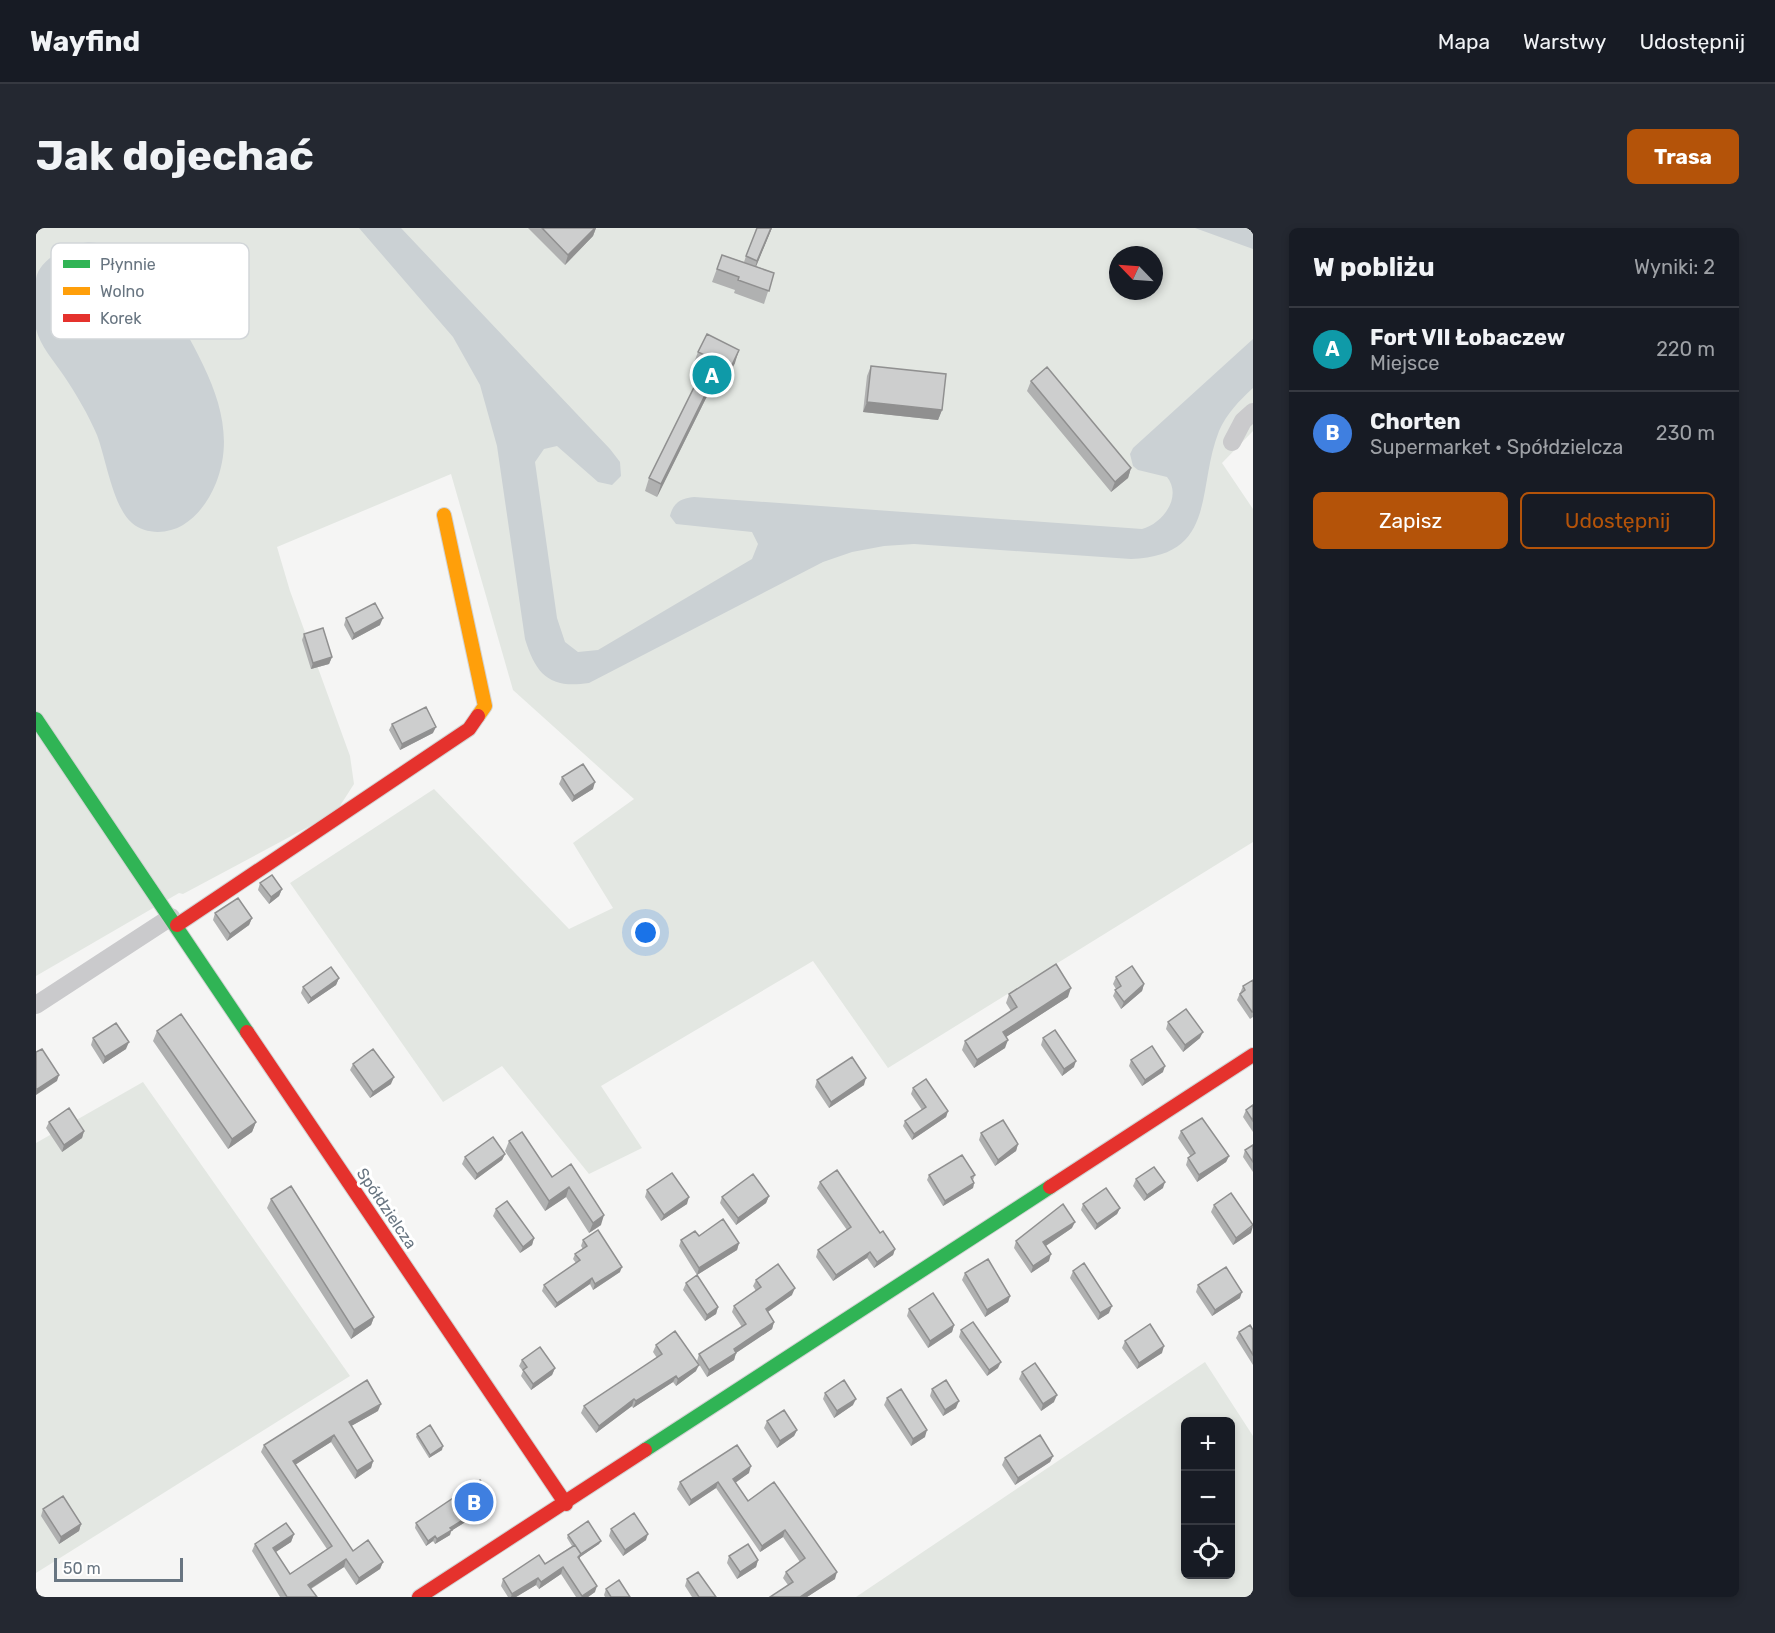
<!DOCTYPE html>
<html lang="pl">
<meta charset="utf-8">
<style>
body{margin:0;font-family:Rubik,sans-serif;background:#242831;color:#f1f3f6}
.controls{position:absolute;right:18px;bottom:18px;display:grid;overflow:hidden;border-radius:9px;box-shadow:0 3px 9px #0003}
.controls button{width:54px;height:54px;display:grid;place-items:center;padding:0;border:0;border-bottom:2px solid #363941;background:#171b24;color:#f1f3f6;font:30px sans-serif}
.compass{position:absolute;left:1073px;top:18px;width:54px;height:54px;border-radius:50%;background:#171b24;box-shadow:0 3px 9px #0003;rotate:295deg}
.scale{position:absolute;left:18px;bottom:15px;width:129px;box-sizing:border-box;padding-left:6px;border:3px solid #687581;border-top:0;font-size:16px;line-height:21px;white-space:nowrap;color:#687581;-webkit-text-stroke:4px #fff;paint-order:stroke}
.you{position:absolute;left:610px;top:705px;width:21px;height:21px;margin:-15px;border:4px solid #fff;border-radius:50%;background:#1a73e8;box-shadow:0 0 0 9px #1a73e833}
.badge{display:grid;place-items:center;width:39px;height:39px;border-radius:50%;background:#b45309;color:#fff;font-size:20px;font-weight:700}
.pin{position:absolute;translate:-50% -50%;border:3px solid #fff;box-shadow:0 2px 6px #0006}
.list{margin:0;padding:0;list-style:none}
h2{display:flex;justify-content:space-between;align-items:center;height:78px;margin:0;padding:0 24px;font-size:26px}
h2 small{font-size:20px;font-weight:400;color:#9ea1a6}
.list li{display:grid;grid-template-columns:39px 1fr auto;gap:18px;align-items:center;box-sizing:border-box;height:84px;padding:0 24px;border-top:2px solid #363941}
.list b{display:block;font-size:22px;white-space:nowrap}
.list p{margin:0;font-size:20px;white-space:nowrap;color:#9ea1a6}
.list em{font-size:20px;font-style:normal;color:#9ea1a6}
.actions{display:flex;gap:12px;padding:18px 24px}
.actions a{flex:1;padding:14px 0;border:2px solid #b45309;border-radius:9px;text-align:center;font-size:21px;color:#b45309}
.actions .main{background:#b45309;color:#fff}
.icon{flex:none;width:33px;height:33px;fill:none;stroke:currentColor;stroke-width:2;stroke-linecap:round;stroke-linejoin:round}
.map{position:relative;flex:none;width:1217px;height:1369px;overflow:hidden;border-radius:9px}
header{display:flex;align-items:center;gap:36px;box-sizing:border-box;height:84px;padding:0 30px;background:#171b24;border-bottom:2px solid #363941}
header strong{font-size:28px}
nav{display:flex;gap:33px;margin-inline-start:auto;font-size:21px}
.intro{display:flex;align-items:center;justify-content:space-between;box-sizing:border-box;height:144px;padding:0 36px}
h1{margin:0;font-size:42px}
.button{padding:15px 27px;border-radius:9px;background:#b45309;color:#fff;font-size:21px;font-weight:700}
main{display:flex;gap:36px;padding:0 36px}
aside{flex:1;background:#171b24;border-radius:9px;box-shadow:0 3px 9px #0003}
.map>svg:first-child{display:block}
</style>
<header>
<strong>Wayfind</strong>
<nav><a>Mapa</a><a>Warstwy</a><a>Udostępnij</a></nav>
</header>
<div class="intro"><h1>Jak dojechać</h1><a class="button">Trasa</a></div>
<main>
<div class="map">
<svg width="1217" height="1369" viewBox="0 0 1217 1369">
<rect width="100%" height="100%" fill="#f5f5f4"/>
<path fill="#e3e7e2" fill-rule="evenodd" d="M0 0H1217V203L1186 235 1217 281V614L852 840 777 733 565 858 606 920 553 946 466 838 407 874 254 655 398 561 533 701 577 680 537 615 598 571 477 462 415 246 241 319 254 363 314 528 318 556 300 584 147 666 143 665 0 748ZM1082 27H1118V63H1082Z
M107 854 314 1148 0 1345V915Z
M1169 1134 1217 1208V1369H820ZM1150 1194H1194V1346H1150Z"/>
<path fill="#cbd1d4" d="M323 0H365L574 221 584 234 585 248 576 257 562 254 521 218 508 221 499 234 521 390 529 414 542 424 562 422 716 331 722 316 716 304 640 296 634 288C637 275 645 270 658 269L1106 301C1126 296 1147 269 1131 249L1102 242 1097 238 1094 226 1097 220 1217 111V160C1203 173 1191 185 1183 203 1160 261 1182 328 1095 331L878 316 848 318 816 324 787 334 553 455C514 461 500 447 489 411L461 218 444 157 417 109Z
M1159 0H1217V21Z
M52 14C87 16 111 38 129 66 159 124 207 187 180 255 173 272 163 287 147 297 132 306 110 307 96 295 77 279 70 231 61 207 52 186 40 166 28 148 19 134 4 118 0 101 0 93 0 83 0 74 0 67 0 59 0 51 3 30 34 17 52 14Z"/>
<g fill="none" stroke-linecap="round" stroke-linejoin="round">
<g stroke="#d2d3d3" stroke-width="16">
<path id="fast" d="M0 491 211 804
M609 1222 1014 959"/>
</g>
<g stroke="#d2d3d3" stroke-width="16">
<path id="slow" d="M408 287 449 478 442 488"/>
</g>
<g stroke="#d2d3d3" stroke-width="16">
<path id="jam" d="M141 697 433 501 442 488
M211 804 530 1276
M1014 959 1217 827
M383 1369 609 1222"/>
</g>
<path stroke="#cacacc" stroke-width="18" d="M1196 214 1207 193 1217 184
M0 777 135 689"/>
<use href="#fast" stroke="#30b455" stroke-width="14"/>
<use href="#slow" stroke="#ff9f0a" stroke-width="14"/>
<use href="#jam" stroke="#e5322d" stroke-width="14"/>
</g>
<path fill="#b0b1b1" d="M492 0H560L557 8 529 37Z
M736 0 720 38 738 45 728 76 698 65 699 62 676 54 686 27 708 34 710 28Z
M160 51 206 66 204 73 174 88 158 57Z
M662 124 699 135 690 152 681 148 621 269 609 263 613 250 667 142 657 137Z
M835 138 906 182 902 192 827 184 831 148Z
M995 153 1095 240 1092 250 1075 264 991 163Z
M310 390 344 397 316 412 308 397Z
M268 406 296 429 293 436 275 441 266 412Z
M356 496 397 505 364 522 353 502Z
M526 549 557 561 536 574 523 556Z
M224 655 246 661 243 668 233 676 222 662Z
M179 685 216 690 213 697 191 713 177 692Z
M1080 749 1108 756 1106 763 1085 781 1077 768 1080 761 1077 756Z
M303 750 300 757 272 776 265 765 267 759Z
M1217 752V789L1214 791 1201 772 1207 758Z
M973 766 1032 769 970 809 969 820 938 840 926 822 929 813 975 783 970 775Z
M1132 794 1164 810 1147 824 1130 801Z
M121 803 220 894 216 904 192 921 117 813Z
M57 810 90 821 67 836 55 817Z
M1007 810 1038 839 1026 848 1005 817Z
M1095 832 1127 844 1106 858 1093 838Z
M317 836 355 856 334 870 314 842Z
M781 852 828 857 793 880 779 859Z
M877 860 912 883 910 889 876 912 867 898 869 893 886 882 875 866Z
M1217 877V904L1207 889 1210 882Z
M13 894 48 903 46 910 26 924 10 900Z
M1145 903 1193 928 1190 934 1161 954 1150 937 1152 930 1155 929 1142 910Z
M945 905 982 916 980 923 959 938 943 912Z
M473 913 516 949 535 936 565 997 553 1005 530 969 509 983 469 923Z
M1217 917V944L1207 929 1209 922Z
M469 926 466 932 439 952 426 936 429 929Z
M893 947H939L937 952 938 955 937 960 907 978 891 952Z
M1100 951 1127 960 1108 973 1097 958Z
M784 954 844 1005 859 1021 857 1027 838 1040 831 1030 797 1053 780 1029 782 1022 811 1002 781 960Z
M611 962 651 976 625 993 609 969Z
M733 968 730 975 700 997 684 975 686 969Z
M235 971 338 1089 335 1097 315 1111 231 980Z
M1047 976 1084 980 1081 986 1059 1002 1045 982Z
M1178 977 1215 1005 1197 1017 1175 984Z
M460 981 498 1010 496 1017 484 1025 457 988Z
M1036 1000 1010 1018 1013 1033 995 1045 978 1020 980 1013Z
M663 1008 703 1015 701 1022 661 1047 643 1018 645 1012Z
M547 1012 584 1044 557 1062 554 1056 519 1080 506 1063 508 1057 540 1035 537 1031 539 1026 547 1021 545 1018Z
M1037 1043 1073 1085 1062 1092 1034 1050Z
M929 1045 974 1068 972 1074 949 1089 926 1052Z
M720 1052 756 1067 732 1084 738 1094 736 1101 700 1125 698 1132 671 1149 661 1133 663 1126 706 1099 696 1084 698 1078 720 1063 717 1058Z
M650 1055 682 1079 680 1086 669 1093 647 1062Z
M1162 1057 1204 1070 1176 1088 1160 1064Z
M873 1081 918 1097 916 1104 892 1120 871 1088Z
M925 1102 962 1140 951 1148 923 1109Z
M1217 1102V1137L1200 1110 1203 1104Z
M1089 1113 1126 1125 1101 1141 1086 1120Z
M620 1117 660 1143 640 1158 637 1154 597 1180 596 1178 560 1205 545 1185 548 1178 621 1130 617 1124Z
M486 1132 519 1140 516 1147 495 1162 485 1148 487 1143 483 1138Z
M986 1144 1018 1174 1005 1183 983 1151Z
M896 1161 920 1180 907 1188 894 1168Z
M789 1165 817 1177 798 1190 787 1171Z
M851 1170 889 1209 875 1218 848 1177Z
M342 1183 315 1198 337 1233 335 1240 319 1251 295 1214 259 1237 317 1323 347 1334 344 1341 320 1357 308 1339 275 1361 281 1369H244L216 1323 219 1316 258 1306 255 1314 239 1324 254 1346 291 1321 225 1224 228 1217Z
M731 1193 761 1202 758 1208 741 1220 728 1200Z
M381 1206 406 1222 393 1230 380 1209Z
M1017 1228 1014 1234 979 1257 966 1237 969 1230Z
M713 1245 699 1254 712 1273 738 1254 799 1351 771 1369H734L752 1357 747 1350 750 1344 764 1334 747 1309 724 1324 680 1260 653 1278 641 1261 644 1254Z
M455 1278 415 1303 414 1307 399 1316 397 1313 390 1318 379 1300 380 1295Z
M7 1281 45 1296 43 1303 23 1316 5 1288Z
M575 1301 610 1312 587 1328 573 1308Z
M532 1307 565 1313 563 1316 544 1329 543 1332 559 1364 552 1369H540L525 1346 503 1361 500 1357 480 1369H472L465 1358 467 1351 509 1336 536 1318 531 1310Z
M693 1328 722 1332 720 1339 701 1351 691 1335Z
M651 1351 680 1369H656L649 1358Z
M570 1361 594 1369H569L568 1367Z"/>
<path fill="#909090" d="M559 0H560L557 8 529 37 532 27Z
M735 0H736L717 46 721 33Z
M206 66 204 73 174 88 176 82Z
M703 122 699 135 690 152 695 139Z
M685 135 681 148 621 269 625 256Z
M831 174 906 182 902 192 827 184Z
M1095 240 1092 250 1075 264 1079 254Z
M347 390 344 397 316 412 318 406Z
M296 429 293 436 275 441 277 435Z
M400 499 397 505 364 522 366 516Z
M559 554 557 561 536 574 538 568Z
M246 661 243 668 233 676 235 669Z
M216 690 213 697 191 713 194 706Z
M303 750 300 757 272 776 275 770Z
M1108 756 1106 763 1085 781 1088 774Z
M1035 760 1032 769 964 813 967 804Z
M1167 804 1164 810 1147 824 1149 817Z
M972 812 969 820 938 840 941 832Z
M93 814 90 821 67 836 69 829Z
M1040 833 1038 839 1026 848 1028 841Z
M1129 838 1127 844 1106 858 1109 852Z
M23 847 21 853 0 867V862Z
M358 849 355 856 334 870 337 864Z
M830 850 828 857 793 880 795 874Z
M912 883 910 889 876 912 878 906Z
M220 894 216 904 192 921 196 911Z
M48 903 46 910 26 924 28 917Z
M982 916 980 923 959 938 962 932Z
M469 926 466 932 439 952 441 946Z
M1193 928 1190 934 1161 954 1163 947Z
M1129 954 1127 960 1108 973 1111 967Z
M938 955 937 960 907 978 909 973Z
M533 959 530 969 509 983 513 973Z
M733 968 730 975 700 997 702 990Z
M653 969 651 976 625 993 628 987Z
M1084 980 1081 986 1059 1002 1061 996Z
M568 987 565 997 553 1005 557 995Z
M1039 994 1036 1000 1005 1021 1007 1014Z
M1217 998 1215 1005 1197 1017 1200 1010Z
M498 1010 496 1017 484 1025 487 1019Z
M703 1015 701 1022 661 1047 663 1040Z
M859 1021 857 1027 838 1040 841 1034Z
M834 1024 831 1030 797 1053 800 1047Z
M1015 1026 1013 1033 995 1045 997 1038Z
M586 1039 584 1044 557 1062 559 1056Z
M556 1050 554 1056 519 1080 521 1075Z
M759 1060 756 1067 727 1087 730 1081Z
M1206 1064 1204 1070 1176 1088 1179 1082Z
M974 1068 972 1074 949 1089 951 1082Z
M1076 1078 1073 1085 1062 1092 1064 1085Z
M682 1079 680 1086 669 1093 671 1087Z
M338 1089 335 1097 315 1111 318 1102Z
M738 1094 736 1101 700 1125 698 1132 671 1149 673 1142 698 1121Z
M918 1097 916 1104 892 1120 894 1113Z
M1128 1118 1126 1125 1101 1141 1103 1135Z
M965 1134 962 1140 951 1148 953 1142Z
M663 1137 660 1143 640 1158 642 1151Z
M519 1140 516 1147 495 1162 497 1156Z
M640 1148 637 1154 597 1180 600 1173Z
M1021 1167 1018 1174 1005 1183 1007 1176Z
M598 1171 596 1178 560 1205 563 1198Z
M820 1171 817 1177 798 1190 801 1183Z
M923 1173 920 1180 907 1188 909 1182Z
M345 1176 342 1183 310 1201 313 1194Z
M761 1202 758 1208 741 1220 744 1213Z
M891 1202 889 1209 875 1218 877 1211Z
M298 1207 295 1214 254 1240 257 1233Z
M407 1218 406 1222 393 1230 394 1227Z
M1017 1228 1014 1234 979 1257 982 1250Z
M337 1233 335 1240 319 1251 321 1243Z
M715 1238 713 1245 695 1258 697 1251Z
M682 1254 680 1260 653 1278 655 1272Z
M457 1273 455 1278 415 1303 414 1307 399 1316 401 1311 414 1300Z
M45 1296 43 1303 23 1316 25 1309Z
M749 1302 747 1309 724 1324 726 1318Z
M258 1306 255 1314 234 1328 237 1320Z
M612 1306 610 1312 587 1328 589 1322Z
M399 1308 397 1313 390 1318 392 1313Z
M565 1313 563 1316 544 1329 543 1333 542 1329Z
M310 1331 308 1339 269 1364 272 1357Z
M722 1332 720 1339 701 1351 704 1344Z
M347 1334 344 1341 320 1357 323 1350Z
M527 1339 525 1346 503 1361 505 1354Z
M801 1344 799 1351 771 1369H764Z
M502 1350 500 1357 480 1369H475L476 1366Z
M561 1358 559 1364 552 1369H546V1368Z"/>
<path fill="#cdcece" stroke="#909090" stroke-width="1.5" d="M506 0H559L532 27Z
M721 0H735L721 33 710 28Z
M686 27 738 45 733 63 702 52 703 49 681 41Z
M671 106 703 122 695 139 685 135 625 256 613 250 673 129 662 124Z
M835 138 910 146 906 182 831 174Z
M1011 139 1095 240 1079 254 995 153Z
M339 375 347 390 318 406 310 390Z
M287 400 296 429 277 435 268 406Z
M390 479 400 499 366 516 356 496Z
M547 536 559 554 538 568 526 549Z
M236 647 246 661 235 669 224 655Z
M202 670 216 690 194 706 179 685Z
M1020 736 1035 760 967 804 972 812 941 832 929 813 981 779 973 766Z
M1096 738 1108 756 1088 774 1079 762 1085 758 1080 749Z
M295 739 303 750 275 770 267 759Z
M1217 752V784H1216L1204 766 1209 762 1207 758Z
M1150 781 1167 804 1149 817 1132 794Z
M145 786 220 894 196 911 121 803Z
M80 795 93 814 69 829 57 810Z
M1019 802 1040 833 1028 841 1007 810Z
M1116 818 1129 838 1109 852 1095 832Z
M6 821 23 847 0 862V824Z
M337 821 358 849 337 864 317 836Z
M816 829 830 850 795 874 781 852Z
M890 851 912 883 878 906 869 893 890 879 877 860Z
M1217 877V893L1210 882Z
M33 880 48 903 28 917 13 894Z
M1166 890 1193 928 1163 947 1152 930 1159 925 1145 903Z
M967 892 982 916 962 932 945 905Z
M486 904 516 949 535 936 568 987 557 995 533 959 513 973 473 913Z
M457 909 469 926 441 946 429 929Z
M1217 917V934L1209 922Z
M926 927 939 947 935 949 938 955 909 973 893 947Z
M1118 939 1129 954 1111 967 1100 951Z
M801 942 844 1005 847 1003 859 1021 841 1034 834 1024 800 1047 782 1022 815 999 784 954Z
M636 945 653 969 628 987 611 962Z
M717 946 733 968 702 990 686 969Z
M255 958 338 1089 318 1102 235 971Z
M1070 960 1084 980 1061 996 1047 976Z
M1195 965 1217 997 1200 1010 1178 977Z
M471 973 498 1010 487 1019 460 981Z
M1027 976 1039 994 1007 1014 1015 1026 997 1038 980 1013Z
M687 991 703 1015 663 1040 645 1012 659 1003 663 1008Z
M562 1002 586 1039 559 1056 556 1050 521 1075 508 1057 544 1032 539 1026 551 1018 547 1012Z
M952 1031 974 1068 951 1082 929 1045Z
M1048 1035 1076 1078 1064 1085 1037 1043Z
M742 1036 759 1060 730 1081 738 1094 698 1121 700 1125 673 1142 663 1126 710 1096 698 1078 725 1059 720 1052Z
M1190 1039 1206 1064 1179 1082 1162 1057Z
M661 1047 682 1079 671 1087 650 1055Z
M897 1065 918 1097 894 1113 873 1081Z
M937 1094 965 1134 953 1142 925 1102Z
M1114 1096 1128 1118 1103 1135 1089 1113Z
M1214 1097 1217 1102V1127L1203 1104Z
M639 1103 663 1137 642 1151 640 1148 600 1173 598 1171 563 1198 548 1178 626 1126 620 1117Z
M504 1119 519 1140 497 1156 487 1142 491 1139 486 1132Z
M999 1135 1021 1167 1007 1176 986 1144Z
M331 1152 345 1176 313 1194 337 1233 321 1243 298 1207 257 1233 317 1323 332 1312 347 1334 323 1350 310 1331 272 1357 281 1369H251L219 1316 250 1295 258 1306 237 1320 254 1346 296 1318 228 1217Z
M808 1152 820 1171 801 1183 789 1165Z
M910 1152 923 1173 909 1182 896 1161Z
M865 1161 891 1202 877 1211 851 1170Z
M748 1182 761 1202 744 1213 731 1193Z
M394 1197 407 1218 394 1227 381 1206Z
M1004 1207 1017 1228 982 1250 969 1230Z
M701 1217 715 1238 697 1251 712 1273 738 1254 801 1344 764 1369H734L757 1354 750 1344 769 1330 749 1302 726 1318 682 1254 655 1272 644 1254Z
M444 1252 457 1273 414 1300 416 1302 401 1311 399 1308 392 1313 380 1295Z
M27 1268 45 1296 25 1309 7 1281Z
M598 1285 612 1306 589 1322 575 1301Z
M552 1293 565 1313 545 1326 532 1307Z
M712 1316 722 1332 704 1344 693 1328Z
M539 1317 545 1326 542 1329 561 1358 546 1368 527 1339 505 1354 502 1350 476 1366 467 1351 503 1327 509 1336Z
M662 1344 680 1369H663L651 1351Z
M583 1352 594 1369H575L570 1361Z"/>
<g text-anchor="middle" stroke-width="6" stroke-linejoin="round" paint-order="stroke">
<g font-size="16" fill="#687581" stroke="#fff">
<text transform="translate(351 980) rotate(56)" y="6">Spółdzielcza</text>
</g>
</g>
<rect x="15" y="15" width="198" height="96" rx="9" fill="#fff" stroke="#d2d6d9" stroke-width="1.5"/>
<rect x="27" y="32" width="27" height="8" fill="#30b455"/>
<rect x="27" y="59" width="27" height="8" fill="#ff9f0a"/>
<rect x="27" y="86" width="27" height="8" fill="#e5322d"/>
<g font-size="16" fill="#687581">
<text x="64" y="42">Płynnie</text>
<text x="64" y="69">Wolno</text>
<text x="64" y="96">Korek</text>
</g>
</svg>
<div class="controls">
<button>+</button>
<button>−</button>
<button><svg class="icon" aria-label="locate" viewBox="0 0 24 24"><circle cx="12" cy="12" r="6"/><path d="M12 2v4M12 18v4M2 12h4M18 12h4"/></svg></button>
</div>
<svg class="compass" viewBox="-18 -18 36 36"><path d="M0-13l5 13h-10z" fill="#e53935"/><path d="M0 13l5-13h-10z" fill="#9ea1a6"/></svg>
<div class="scale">50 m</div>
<div class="you"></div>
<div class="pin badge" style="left:676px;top:147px;background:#0f9aa8">A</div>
<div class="pin badge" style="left:438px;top:1274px;background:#3f7fe0">B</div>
</div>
<aside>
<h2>W pobliżu<small>Wyniki: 2</small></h2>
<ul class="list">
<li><span class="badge" style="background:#0f9aa8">A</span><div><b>Fort VII Łobaczew</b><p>Miejsce</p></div><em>220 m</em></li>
<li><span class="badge" style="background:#3f7fe0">B</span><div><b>Chorten</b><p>Supermarket · Spółdzielcza</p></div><em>230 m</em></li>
</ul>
<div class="actions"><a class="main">Zapisz</a><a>Udostępnij</a></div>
</aside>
</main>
